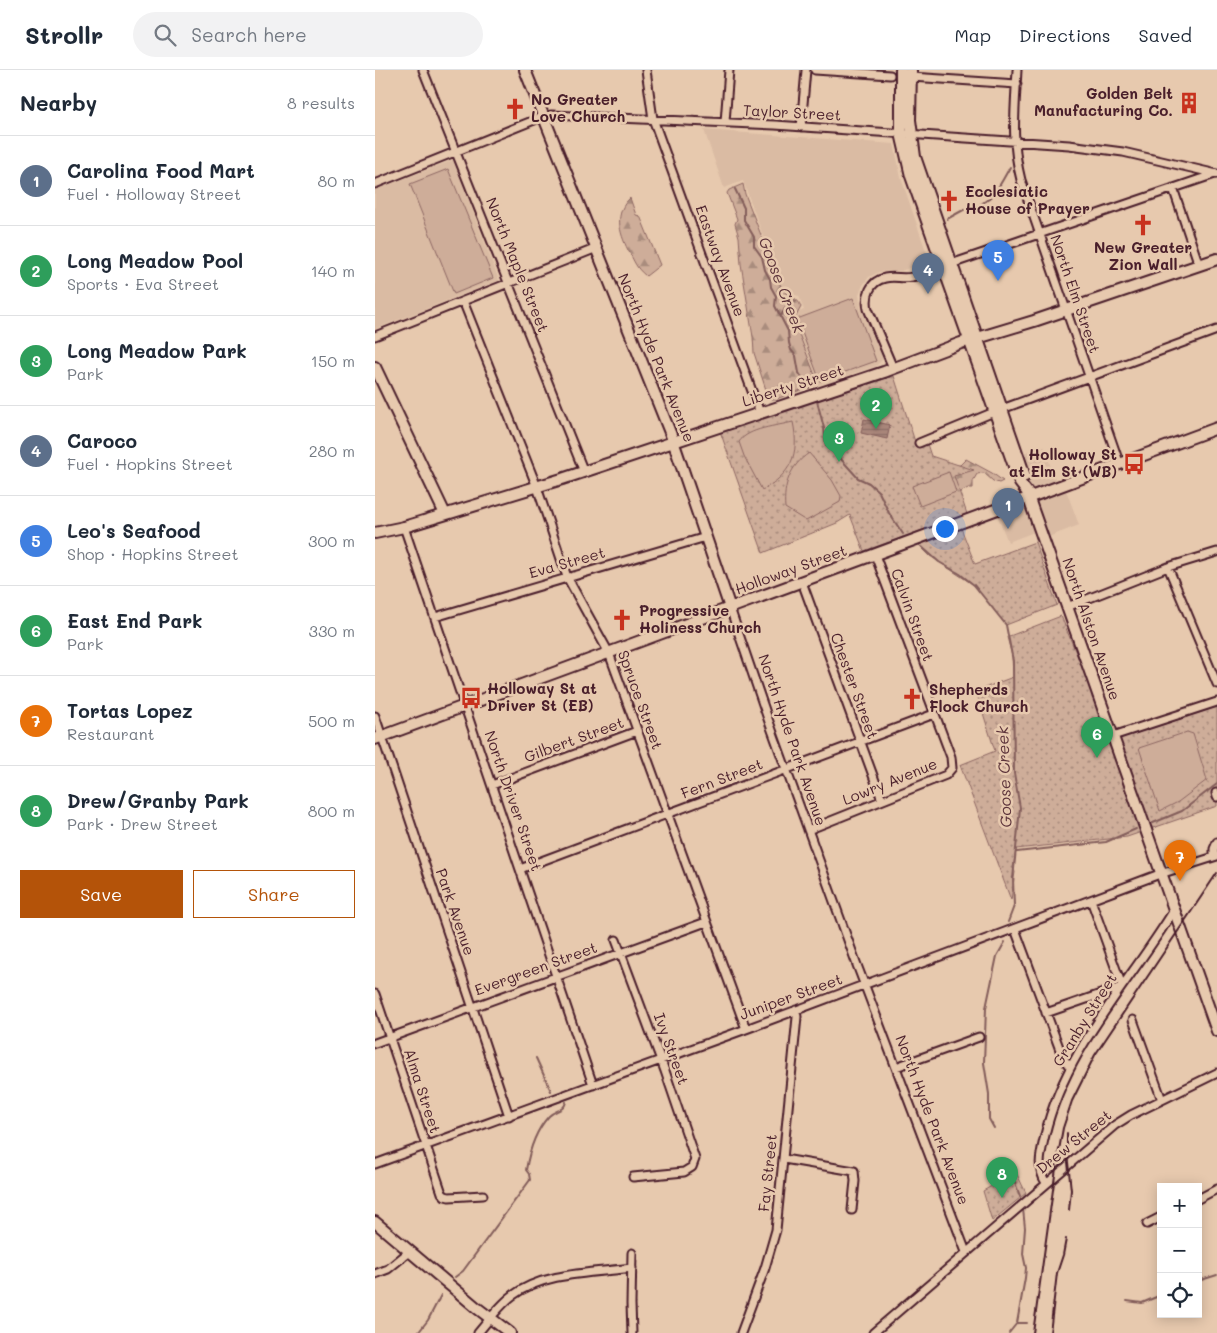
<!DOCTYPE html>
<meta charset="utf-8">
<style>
body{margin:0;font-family:Mali,sans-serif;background:#f2f2f3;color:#1f2937}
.controls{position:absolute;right:15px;bottom:15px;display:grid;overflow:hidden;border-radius:0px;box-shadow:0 2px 12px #0003}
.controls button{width:45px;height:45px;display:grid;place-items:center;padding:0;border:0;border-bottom:1px solid #e0e1e3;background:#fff;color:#1f2937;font:25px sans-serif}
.you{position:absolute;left:569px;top:458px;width:18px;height:18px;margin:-12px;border:4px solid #fff;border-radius:50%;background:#1a73e8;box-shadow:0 0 0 8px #1a73e833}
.badge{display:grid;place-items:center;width:32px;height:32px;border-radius:50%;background:#b45309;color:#fff;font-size:16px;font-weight:700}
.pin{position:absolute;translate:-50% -41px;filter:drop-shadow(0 1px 2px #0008)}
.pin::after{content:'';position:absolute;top:26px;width:18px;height:15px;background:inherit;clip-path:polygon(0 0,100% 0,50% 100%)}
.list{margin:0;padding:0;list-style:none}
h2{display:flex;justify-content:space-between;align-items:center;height:65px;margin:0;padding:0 20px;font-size:21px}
h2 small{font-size:16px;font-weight:400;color:#747a83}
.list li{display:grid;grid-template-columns:32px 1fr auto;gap:15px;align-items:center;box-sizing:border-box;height:90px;padding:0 20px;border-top:1px solid #e0e1e3}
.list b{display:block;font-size:19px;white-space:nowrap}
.list p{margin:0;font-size:16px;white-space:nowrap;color:#747a83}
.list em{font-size:16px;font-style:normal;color:#747a83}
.actions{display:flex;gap:10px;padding:15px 20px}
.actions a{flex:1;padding:11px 0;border:1px solid #b45309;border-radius:0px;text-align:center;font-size:18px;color:#b45309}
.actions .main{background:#b45309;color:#fff}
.icon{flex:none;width:28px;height:28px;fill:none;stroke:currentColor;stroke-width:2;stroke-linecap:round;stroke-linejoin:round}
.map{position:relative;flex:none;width:842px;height:1263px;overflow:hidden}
header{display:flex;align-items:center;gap:30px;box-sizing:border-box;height:70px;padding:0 25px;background:#fff;border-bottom:1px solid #e0e1e3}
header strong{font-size:24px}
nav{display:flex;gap:28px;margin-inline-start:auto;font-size:18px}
.search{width:350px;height:45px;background:#f2f2f3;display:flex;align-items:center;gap:12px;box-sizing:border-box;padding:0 18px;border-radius:28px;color:#747a83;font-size:19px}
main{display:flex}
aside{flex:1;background:#fff}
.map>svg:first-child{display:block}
</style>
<header>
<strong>Strollr</strong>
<div class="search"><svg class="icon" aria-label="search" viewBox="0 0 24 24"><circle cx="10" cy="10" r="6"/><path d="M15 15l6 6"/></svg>Search here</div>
<nav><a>Map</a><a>Directions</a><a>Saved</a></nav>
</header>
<main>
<aside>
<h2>Nearby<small>8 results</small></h2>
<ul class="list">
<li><span class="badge" style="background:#5c6f8a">1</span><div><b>Carolina Food Mart</b><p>Fuel · Holloway Street</p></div><em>80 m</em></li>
<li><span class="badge" style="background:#2e9e5b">2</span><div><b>Long Meadow Pool</b><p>Sports · Eva Street</p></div><em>140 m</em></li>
<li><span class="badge" style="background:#2e9e5b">3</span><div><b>Long Meadow Park</b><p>Park</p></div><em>150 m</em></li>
<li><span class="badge" style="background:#5c6f8a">4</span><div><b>Caroco</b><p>Fuel · Hopkins Street</p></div><em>280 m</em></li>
<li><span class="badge" style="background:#3f7fe0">5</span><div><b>Leo's Seafood</b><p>Shop · Hopkins Street</p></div><em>300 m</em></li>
<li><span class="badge" style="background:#2e9e5b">6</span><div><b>East End Park</b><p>Park</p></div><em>330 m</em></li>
<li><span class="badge" style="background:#e8710a">7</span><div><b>Tortas Lopez</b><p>Restaurant</p></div><em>500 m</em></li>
<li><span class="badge" style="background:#2e9e5b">8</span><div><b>Drew/Granby Park</b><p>Park · Drew Street</p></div><em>800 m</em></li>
</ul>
<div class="actions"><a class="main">Save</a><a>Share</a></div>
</aside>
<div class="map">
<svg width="842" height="1263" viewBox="0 0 842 1263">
<defs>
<pattern id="forest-firs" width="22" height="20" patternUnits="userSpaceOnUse" patternTransform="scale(1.25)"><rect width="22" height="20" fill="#cead99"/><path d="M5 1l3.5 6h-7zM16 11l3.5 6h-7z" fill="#a98c7d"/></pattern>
<pattern id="park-dots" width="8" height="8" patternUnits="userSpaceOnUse" patternTransform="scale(1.25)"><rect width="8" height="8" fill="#cead99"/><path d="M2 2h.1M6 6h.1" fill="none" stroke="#a98c7d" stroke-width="1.8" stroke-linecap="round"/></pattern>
<pattern id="water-rules" width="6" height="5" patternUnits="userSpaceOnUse" patternTransform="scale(1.25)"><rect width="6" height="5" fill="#a9867a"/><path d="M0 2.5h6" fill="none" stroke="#8c6d64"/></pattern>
</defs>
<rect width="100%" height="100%" fill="#e7c9ae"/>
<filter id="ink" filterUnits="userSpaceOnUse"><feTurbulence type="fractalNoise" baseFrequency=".02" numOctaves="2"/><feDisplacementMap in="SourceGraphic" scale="10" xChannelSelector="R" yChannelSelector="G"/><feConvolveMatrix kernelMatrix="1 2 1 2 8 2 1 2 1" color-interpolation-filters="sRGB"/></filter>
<g filter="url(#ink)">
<path fill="#dabba3" d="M329 60 519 74 526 108 554 190 526 201 504 202 494 207 488 215 484 224 486 239 508 289 501 296 443 315 418 250 424 242 429 240 424 226 408 221 368 111 349 118Z
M78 90 124 210 0 259V120Z
M669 376 684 421 691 420 704 455 671 468 667 459 633 472 622 445 659 431 642 385Z"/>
<path fill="url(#forest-firs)" stroke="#8c6662" d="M368 114 370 124 407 219C413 228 423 226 426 237L420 248 422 259 441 308V314L437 316 401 329H394L379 283 378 267 366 194 364 167 360 154 362 149 352 123 354 120Z
M255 128 261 145 265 146 285 195 271 206C260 197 260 192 253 180 244 162 239 143 255 128Z
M591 389 617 403 628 411 624 413 618 411 609 403 602 404 598 411V418H593L584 423 575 396 585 395Z"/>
<path fill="url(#park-dots)" stroke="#8c6662" d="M519 306 541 375 552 374 556 386 599 400 579 406 592 444 489 481 475 445 462 453 388 483 345 361Z
M586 458 600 494 660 472 682 535 631 555 599 515 555 486 543 474Z
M686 546 737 671 842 637V736L752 767 641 779 638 798 640 802 636 830 585 695 620 681 601 621 638 607 637 586 632 567Z
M641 1102 651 1123 617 1151 608 1121Z"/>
<path fill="#cead99" stroke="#8c6662" d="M73 99 118 208 79 224 35 114Z
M478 228 501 291 445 311 422 249Z
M418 352C425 385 416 404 387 420L369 386 364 372C373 358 402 356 418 352Z
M434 383 457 410 466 426 465 432 431 451 410 438C408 415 415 396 434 383Z
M574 402 581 422 545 436 537 416Z
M812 662 818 664 832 710 803 732 785 741 764 678Z"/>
<path fill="url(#water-rules)" stroke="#835d5a" d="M489 349 515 355 512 369 486 363Z"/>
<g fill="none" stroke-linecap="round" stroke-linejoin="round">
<path stroke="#835d5a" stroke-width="2" d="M360 119 369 138V150L379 167V176L387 187 390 200 395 209 396 217 401 226 400 236 413 261 414 273 416 280 421 286 424 303 434 318
M572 149 592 138 600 140C605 133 613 131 618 125 625 116 630 106 635 97
M406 246 411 237 421 231
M442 331 449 358 451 375 465 388 483 408 494 413 504 422 514 443 528 464
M547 477 564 492 585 504 599 515 631 555 638 591 639 703 645 738 638 809 639 836 633 852
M778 753 807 741 842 714
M642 782 731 772 761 759
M161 988 176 1021
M619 1058 614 1049V1024L609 993 611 938 622 886 630 872
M633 1094 645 1126
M80 1207 88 1201 155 1110 154 1104 151 1100C154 1082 161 1060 174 1046 180 1040 189 1041 191 1032
M823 1211 842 1205
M752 1231 767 1233 786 1225
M642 1253H652
M43 1263 53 1250 66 1225
M634 1263 642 1253 650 1208 651 1198 648 1184 650 1158 648 1139"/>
<g stroke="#4a1f2b" stroke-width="11">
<path id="street" d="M48 0 209 402
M271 0 278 49 385 343
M440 0 515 5
M642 0C640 40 636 71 646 110L745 395
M536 7 642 14
M350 52 354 0
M426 57 431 0
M0 114 162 49 176 45 400 55 694 75 748 82 842 104
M798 118 824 195
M576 194 840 104
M88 231 162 417 192 507 234 583 371 959
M0 266 222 178
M518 298 493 239C490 226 495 211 510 208 519 206 528 209 537 207 547 204 557 200 567 197
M627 339 842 260
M544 373 619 342
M29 457 218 1015
M793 497 842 614
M427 512 507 730
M692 537 793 497 842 482
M355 538 393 649 482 895 591 1182
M60 547 331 467
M0 646 134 1046
M738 666 842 632
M117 715 262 661
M841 723 842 727
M433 760 571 705 577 698 576 687 500 485
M839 786V779L842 772
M145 799 559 644
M716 830 747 916
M640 859 688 988 695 997
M241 870 290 1001 320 1089 317 1097 309 1102 258 1107
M0 924 67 1123 70 1126 74 1127 108 1125
M671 943 746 917
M758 950 787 1030
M0 973 331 852
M521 997 604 967
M409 1089 479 1101 480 1111 477 1140
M0 1094 371 959 782 805 842 786
M671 1113C661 1097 666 1083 670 1065 690 979 754 914 799 840
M823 1129 842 1119
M772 1154 786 1147
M257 1183 256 1234 257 1263
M0 1204 13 1199 35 1181
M103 1263C114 1250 124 1236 137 1226 168 1202 219 1203 257 1198
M366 1263 390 1198 401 1160 422 947 421 940
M498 1263 740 1055 756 1045 842 1003"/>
</g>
<g stroke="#4a1f2b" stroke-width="14">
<path id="secondary" d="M150 0 296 365 355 538
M526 0V63L536 106 645 413 652 422 654 429 842 961
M536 0 535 50 540 87 650 406
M0 297 70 444
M0 463 29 457 187 409 509 302 586 273 659 251 842 189
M0 1152 102 1238 135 1263"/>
</g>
<g stroke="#4a1f2b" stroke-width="14">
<path id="primary" d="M0 669 842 358"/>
</g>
<use href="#street" stroke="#e7c9ae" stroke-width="7"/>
<use href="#secondary" stroke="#e7c9ae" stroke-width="10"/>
<use href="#primary" stroke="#e7c9ae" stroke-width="10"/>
<path stroke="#4a1f2b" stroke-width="2" d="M692 1063V1083L696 1120 694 1140
M658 1263 682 1091 688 1058 697 1031 720 985 842 803
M675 1263 682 1203 688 1185 691 1169"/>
</g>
</g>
<defs>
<g id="building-bare" transform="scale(1.725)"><path d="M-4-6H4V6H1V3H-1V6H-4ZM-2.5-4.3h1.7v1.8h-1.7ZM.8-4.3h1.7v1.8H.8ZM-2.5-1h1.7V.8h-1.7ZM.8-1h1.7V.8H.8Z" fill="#c8321e" stroke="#e7c9ae" stroke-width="2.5" paint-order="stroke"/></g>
<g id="church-bare" transform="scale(1.725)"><path d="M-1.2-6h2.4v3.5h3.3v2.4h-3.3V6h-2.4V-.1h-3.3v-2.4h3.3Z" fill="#c8321e" stroke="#e7c9ae" stroke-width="2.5" paint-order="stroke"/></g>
<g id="bus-bare" transform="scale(1.725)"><path d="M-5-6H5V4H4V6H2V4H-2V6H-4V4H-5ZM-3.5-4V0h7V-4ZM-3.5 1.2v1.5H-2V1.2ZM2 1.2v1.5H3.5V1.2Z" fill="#c8321e" stroke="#e7c9ae" stroke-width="2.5" paint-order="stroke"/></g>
</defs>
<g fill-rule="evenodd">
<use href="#building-bare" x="814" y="33"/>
<use href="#church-bare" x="140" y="39"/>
<use href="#church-bare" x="574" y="131"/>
<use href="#church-bare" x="768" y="155"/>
<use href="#bus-bare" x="759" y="394"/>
<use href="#church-bare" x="247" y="550"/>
<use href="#bus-bare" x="96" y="628"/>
<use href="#church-bare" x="537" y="629"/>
</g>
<g text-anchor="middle" stroke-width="5" stroke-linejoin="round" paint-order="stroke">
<g font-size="15" font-weight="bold" fill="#4a1f2b" stroke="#e7c9ae" text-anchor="start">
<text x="798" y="29" text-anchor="end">Golden Belt<tspan x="798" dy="17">Manufacturing Co.</tspan></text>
<text x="156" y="35">No Greater<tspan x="156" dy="17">Love Church</tspan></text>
<text x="590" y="127">Ecclesiatic<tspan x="590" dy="17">House of Prayer</tspan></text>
<text x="768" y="183" text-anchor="middle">New Greater<tspan x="768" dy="17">Zion Wall</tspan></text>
<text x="742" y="390" text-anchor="end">Holloway St<tspan x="742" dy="17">at Elm St (WB)</tspan></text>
<text x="264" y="546">Progressive<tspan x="264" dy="17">Holiness Church</tspan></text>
<text x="112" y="624">Holloway St at<tspan x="112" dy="17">Driver St (EB)</tspan></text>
<text x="554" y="625">Shepherds<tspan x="554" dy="17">Flock Church</tspan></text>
</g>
<g font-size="15" fill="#4a1f2b" stroke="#e7c9ae">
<text transform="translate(417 43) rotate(3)" y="5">Taylor Street</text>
<text transform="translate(345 191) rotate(70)" y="5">Eastway Avenue</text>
<text transform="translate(142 195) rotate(68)" y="5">North Maple Street</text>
<text transform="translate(700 224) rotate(71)" y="5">North Elm Street</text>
<text transform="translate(281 288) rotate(68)" y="5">North Hyde Park Avenue</text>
<text transform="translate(418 316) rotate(-18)" y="5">Liberty Street</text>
<text transform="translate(192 493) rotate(-16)" y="5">Eva Street</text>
<text transform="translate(416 500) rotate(-20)" y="5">Holloway Street</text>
<text transform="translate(537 545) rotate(70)" y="5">Calvin Street</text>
<text transform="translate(716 559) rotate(71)" y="5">North Alston Avenue</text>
<text transform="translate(479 616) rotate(70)" y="5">Chester Street</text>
<text transform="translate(265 630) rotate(70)" y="5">Spruce Street</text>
<text transform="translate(199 670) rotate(-20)" y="5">Gilbert Street</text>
<text transform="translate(417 670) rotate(71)" y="5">North Hyde Park Avenue</text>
<text transform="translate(347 709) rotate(-21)" y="5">Fern Street</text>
<text transform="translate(515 712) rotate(-22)" y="5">Lowry Avenue</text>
<text transform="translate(138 731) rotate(71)" y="5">North Driver Street</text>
<text transform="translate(80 842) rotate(71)" y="5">Park Avenue</text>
<text transform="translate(161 899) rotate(-20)" y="5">Evergreen Street</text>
<text transform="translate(416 927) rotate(-20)" y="5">Juniper Street</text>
<text transform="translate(710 950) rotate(-58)" y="5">Granby Street</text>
<text transform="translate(296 979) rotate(70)" y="5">Ivy Street</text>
<text transform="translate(47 1021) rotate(72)" y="5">Alma Street</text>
<text transform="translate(557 1050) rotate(69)" y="5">North Hyde Park Avenue</text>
<text transform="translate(699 1072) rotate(-39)" y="5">Drew Street</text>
<text transform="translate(393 1103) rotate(-84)" y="5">Fay Street</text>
</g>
<g font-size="16" font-style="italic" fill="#5d343b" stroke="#e7c9ae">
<text transform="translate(407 215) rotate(69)" y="6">Goose Creek</text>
<text transform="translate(629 707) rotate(-92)" y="6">Goose Creek</text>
</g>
</g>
</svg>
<div class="controls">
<button>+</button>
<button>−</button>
<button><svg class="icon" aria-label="locate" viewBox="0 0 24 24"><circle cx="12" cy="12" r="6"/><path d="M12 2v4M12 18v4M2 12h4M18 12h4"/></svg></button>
</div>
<div class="you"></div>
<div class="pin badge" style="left:633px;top:459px;background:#5c6f8a">1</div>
<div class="pin badge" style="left:501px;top:359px;background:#2e9e5b">2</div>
<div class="pin badge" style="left:464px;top:392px;background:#2e9e5b">3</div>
<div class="pin badge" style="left:553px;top:224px;background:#5c6f8a">4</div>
<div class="pin badge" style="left:623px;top:211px;background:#3f7fe0">5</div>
<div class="pin badge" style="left:722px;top:688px;background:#2e9e5b">6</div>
<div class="pin badge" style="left:805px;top:811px;background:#e8710a">7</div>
<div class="pin badge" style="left:627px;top:1128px;background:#2e9e5b">8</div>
</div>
</main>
